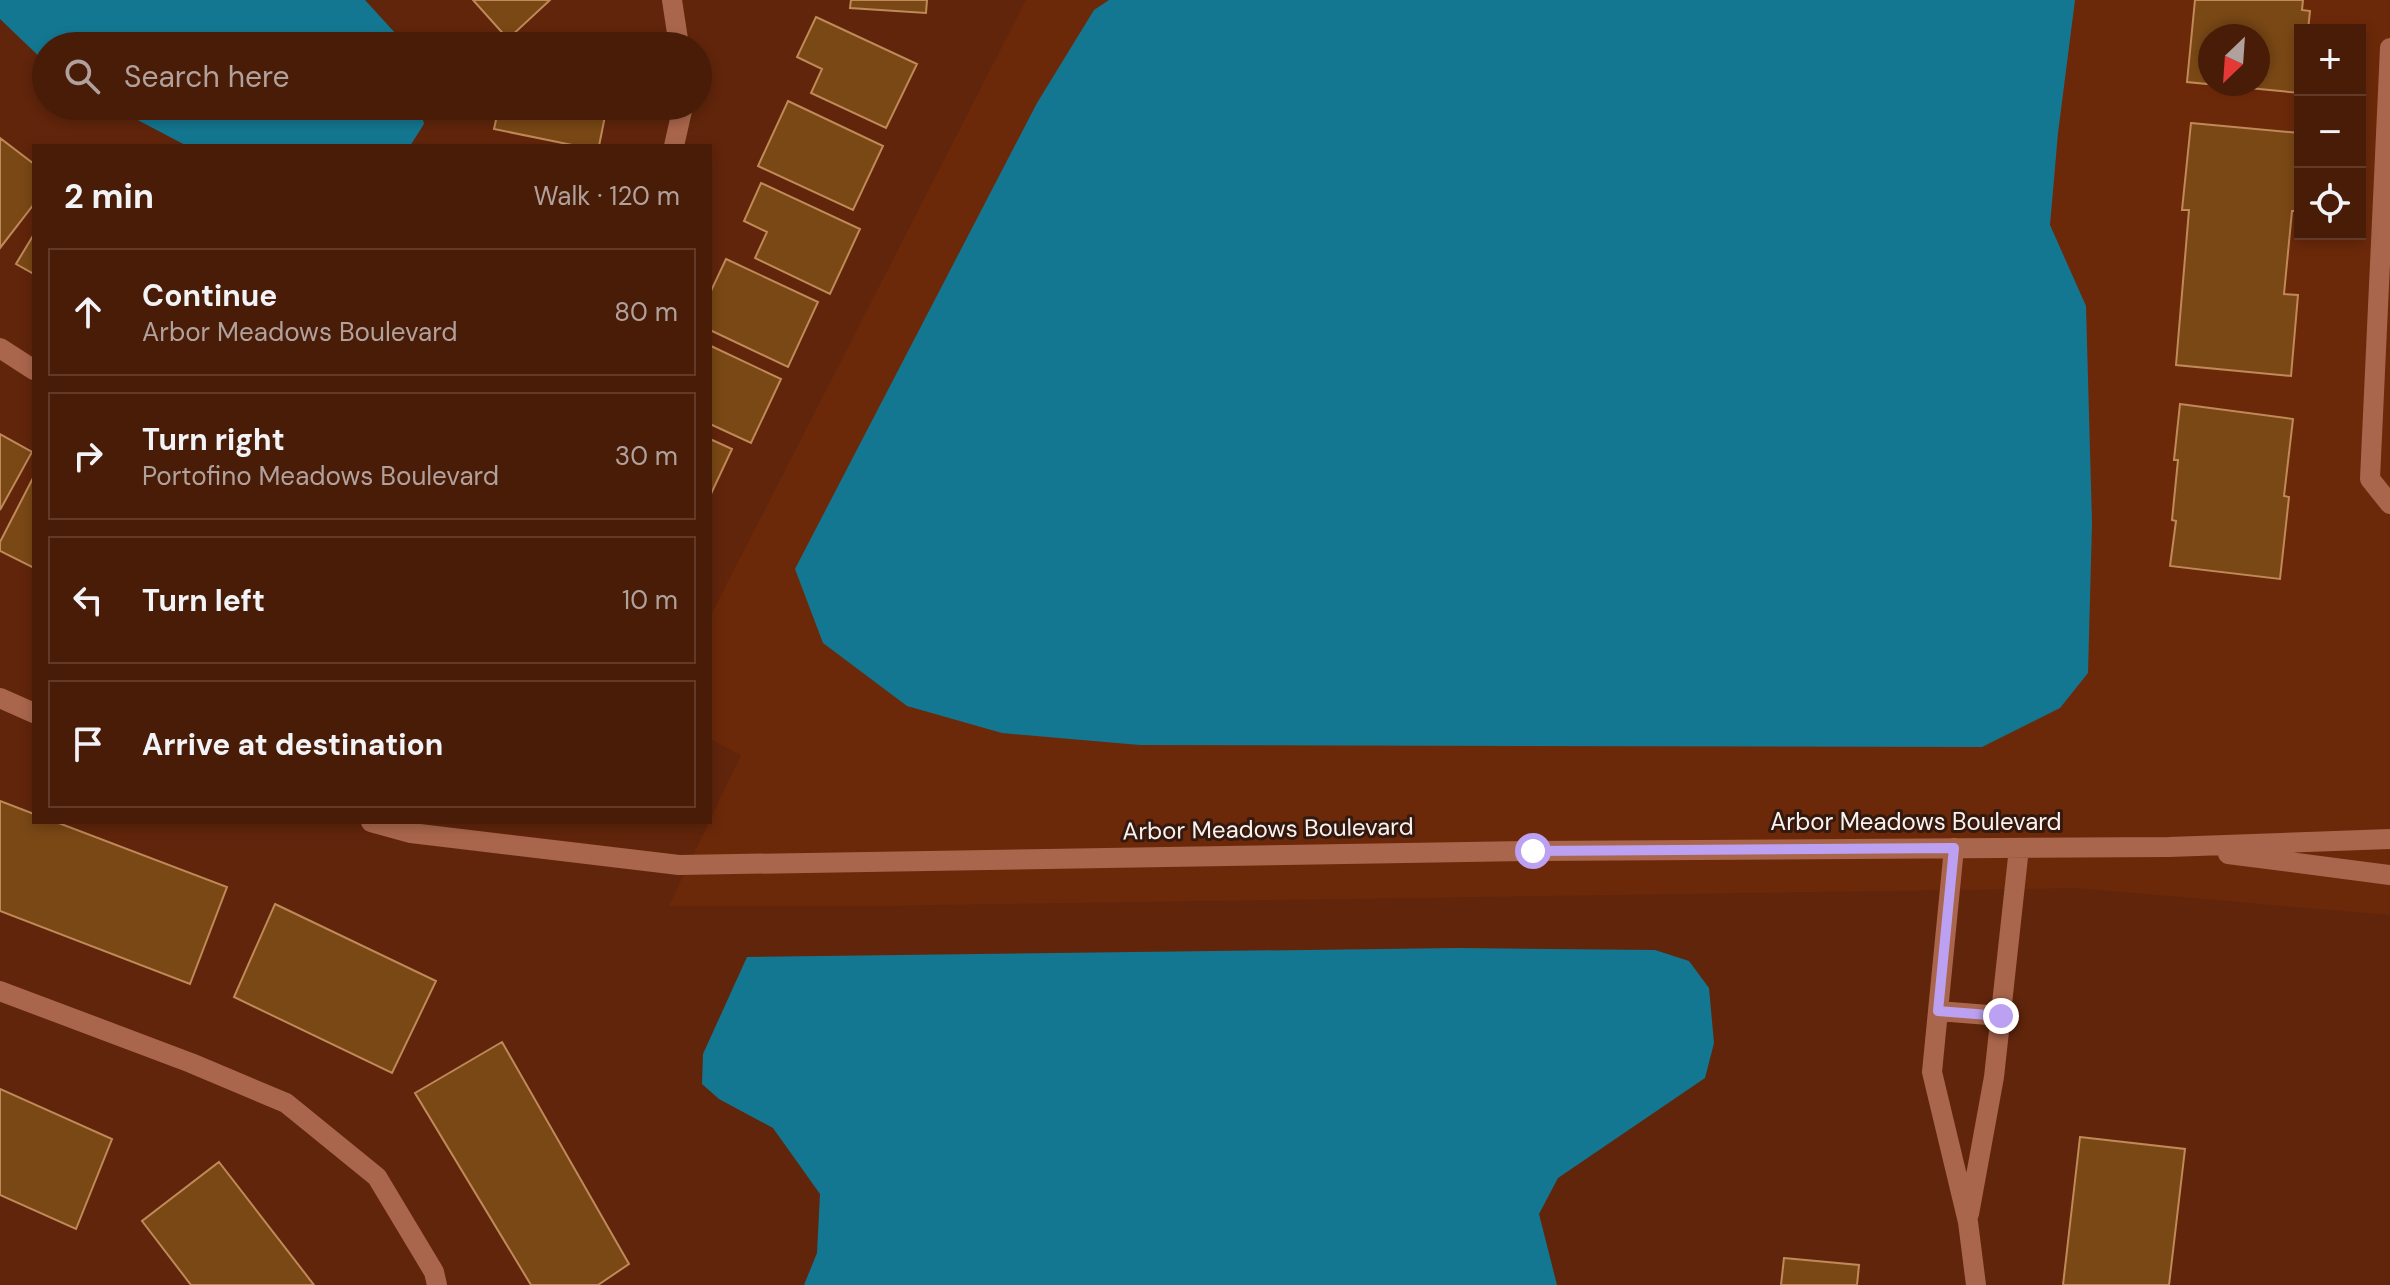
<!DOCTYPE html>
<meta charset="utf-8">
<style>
body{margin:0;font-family:"DM Sans",sans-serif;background:#532916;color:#f1f3f6}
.controls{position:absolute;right:24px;top:24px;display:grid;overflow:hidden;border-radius:0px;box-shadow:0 4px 12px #0003}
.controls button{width:72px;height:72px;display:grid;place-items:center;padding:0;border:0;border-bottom:2px solid #613a29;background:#491c08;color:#f1f3f6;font:40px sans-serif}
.compass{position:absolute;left:2198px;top:24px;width:72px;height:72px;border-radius:50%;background:#491c08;box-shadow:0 4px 12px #0003;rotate:205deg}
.stop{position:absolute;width:24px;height:24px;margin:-18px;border:6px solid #bca0f2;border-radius:50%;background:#fff}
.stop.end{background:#bca0f2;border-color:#fff;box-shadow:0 2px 8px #0008}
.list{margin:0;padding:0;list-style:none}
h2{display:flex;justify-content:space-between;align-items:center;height:104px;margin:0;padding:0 32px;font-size:34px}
h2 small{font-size:26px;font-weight:400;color:#b1a19c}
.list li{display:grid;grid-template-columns:52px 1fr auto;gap:24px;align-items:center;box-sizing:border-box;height:128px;margin:0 16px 16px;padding:0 16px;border:2px solid #613a29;border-radius:0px}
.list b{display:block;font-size:30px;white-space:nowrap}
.list p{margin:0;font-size:26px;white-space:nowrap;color:#b1a19c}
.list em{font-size:26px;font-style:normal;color:#b1a19c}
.icon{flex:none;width:44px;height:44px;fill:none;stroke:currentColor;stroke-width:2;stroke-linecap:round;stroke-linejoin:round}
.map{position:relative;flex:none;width:2390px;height:1285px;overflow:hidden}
.search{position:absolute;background:#491c08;box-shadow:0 4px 12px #0003;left:32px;top:32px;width:680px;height:88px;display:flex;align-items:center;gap:20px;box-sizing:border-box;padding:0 28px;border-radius:44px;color:#b1a19c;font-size:30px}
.panel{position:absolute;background:#491c08;box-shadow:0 4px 12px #0003;left:32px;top:144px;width:680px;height:680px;border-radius:0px}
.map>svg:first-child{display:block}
</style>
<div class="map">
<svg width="2390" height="1285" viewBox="0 0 2390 1285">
<rect width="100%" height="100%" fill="#61250b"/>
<path fill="#6c290a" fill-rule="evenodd" d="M1026 0H2390V915L2077 888 869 906H669L741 755 710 739V617ZM2300 30H2360V234H2300ZM2210 36H2258V84H2210Z"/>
<path fill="#147791" d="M0 0H365L407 46H46V63L0 19Z
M1109 0H2075L2058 133 2050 225 2086 306 2092 523 2088 673 2060 708 1982 747 1140 745 1002 733 907 706 823 643 795 569 1037 103 1094 10Z
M111 106H420L424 124 410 146H187Z
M1458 948 1655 950 1689 961 1709 988 1714 1043 1705 1078 1558 1178 1539 1214 1557 1285H804L817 1253 820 1194 773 1128 719 1099 702 1084 703 1054 747 957Z"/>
<path fill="#7a4815" stroke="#c18958" stroke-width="2" fill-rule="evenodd" d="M473 0H550L508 39Z
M851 0H927L926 13 850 8Z
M2195 0H2303L2302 10 2310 11 2308 30H2300V93L2187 82ZM2210 36H2258V84H2210Z
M816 17 917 64 886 128 811 93 822 69 797 57Z
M788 101 883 146 853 210 758 166Z
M499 106H607L599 146H577L494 129Z
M2191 123 2300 133V189L2298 211H2292L2284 294 2298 295 2291 376 2176 365 2189 210H2182Z
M0 138 34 164V204L0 248Z
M761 183 860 229 830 294 755 258 767 232 744 221Z
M34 234V274L16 264Z
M726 259 818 302 788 367 710 330V293Z
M711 346 781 379 751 443 710 424Z
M2180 404 2293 419 2284 496 2289 497 2280 579 2170 566 2176 521 2172 520 2178 460H2174Z
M0 434 32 452 0 510Z
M710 439 732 449 710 496Z
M34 476V568L0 551V542Z
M0 801 34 814V822H56L227 887 190 984 0 911Z
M275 904 436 981 392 1073 234 997Z
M502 1042 629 1264 598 1285H531L415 1093Z
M0 1089 112 1139 76 1229 0 1195Z
M2080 1137 2185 1149 2169 1285H2063Z
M219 1162 314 1285H191L142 1221Z
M1784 1258 1859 1265 1857 1285H1781Z"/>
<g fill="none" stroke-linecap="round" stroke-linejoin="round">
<path stroke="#aa664c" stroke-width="20" d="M672 0 679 46
M2390 48 2370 479 2390 504
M674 146 683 106
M0 348 34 370
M0 698 34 713
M371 822 411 833 679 865 1533 851 2169 847 2390 839
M1954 848 1932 1072 1968 1222 1976 1285
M2228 854 2390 875
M0 991 191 1063 286 1103 377 1177 434 1272 437 1285
M1938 1011 2001 1016
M1969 1214 1994 1077 2019 848"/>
</g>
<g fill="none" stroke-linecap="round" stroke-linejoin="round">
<path stroke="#bca0f2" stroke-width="10" d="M1533 851 1954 848 1938 1011 2001 1016"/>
</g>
<g text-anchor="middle" stroke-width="6" stroke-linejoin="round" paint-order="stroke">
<g font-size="24" fill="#faf2ef" stroke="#34190f">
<text x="1916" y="830">Arbor Meadows Boulevard</text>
<text transform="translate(1268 829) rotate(-1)" y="8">Arbor Meadows Boulevard</text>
</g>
</g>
</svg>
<div class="controls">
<button>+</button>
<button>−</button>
<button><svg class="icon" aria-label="locate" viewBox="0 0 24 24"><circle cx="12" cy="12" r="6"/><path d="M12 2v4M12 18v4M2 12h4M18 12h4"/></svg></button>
</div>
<svg class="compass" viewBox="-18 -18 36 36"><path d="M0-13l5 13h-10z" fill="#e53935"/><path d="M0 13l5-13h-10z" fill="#b1a19c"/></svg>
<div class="stop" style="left:1533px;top:851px"></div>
<div class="stop end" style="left:2001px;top:1016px"></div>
<div class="search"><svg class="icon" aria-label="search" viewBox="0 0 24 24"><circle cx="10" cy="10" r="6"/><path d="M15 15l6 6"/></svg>Search here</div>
<section class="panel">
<h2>2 min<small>Walk · 120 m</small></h2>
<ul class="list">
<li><svg class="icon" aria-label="ahead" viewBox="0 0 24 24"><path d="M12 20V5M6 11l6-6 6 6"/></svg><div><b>Continue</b><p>Arbor Meadows Boulevard</p></div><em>80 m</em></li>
<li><svg class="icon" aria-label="right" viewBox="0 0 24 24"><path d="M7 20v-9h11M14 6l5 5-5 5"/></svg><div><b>Turn right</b><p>Portofino Meadows Boulevard</p></div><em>30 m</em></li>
<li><svg class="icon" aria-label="left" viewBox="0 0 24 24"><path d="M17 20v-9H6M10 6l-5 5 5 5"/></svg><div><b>Turn left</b></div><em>10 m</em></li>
<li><svg class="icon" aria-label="arrive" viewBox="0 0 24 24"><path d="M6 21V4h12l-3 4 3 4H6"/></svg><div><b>Arrive at destination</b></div></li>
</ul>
</section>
</div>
